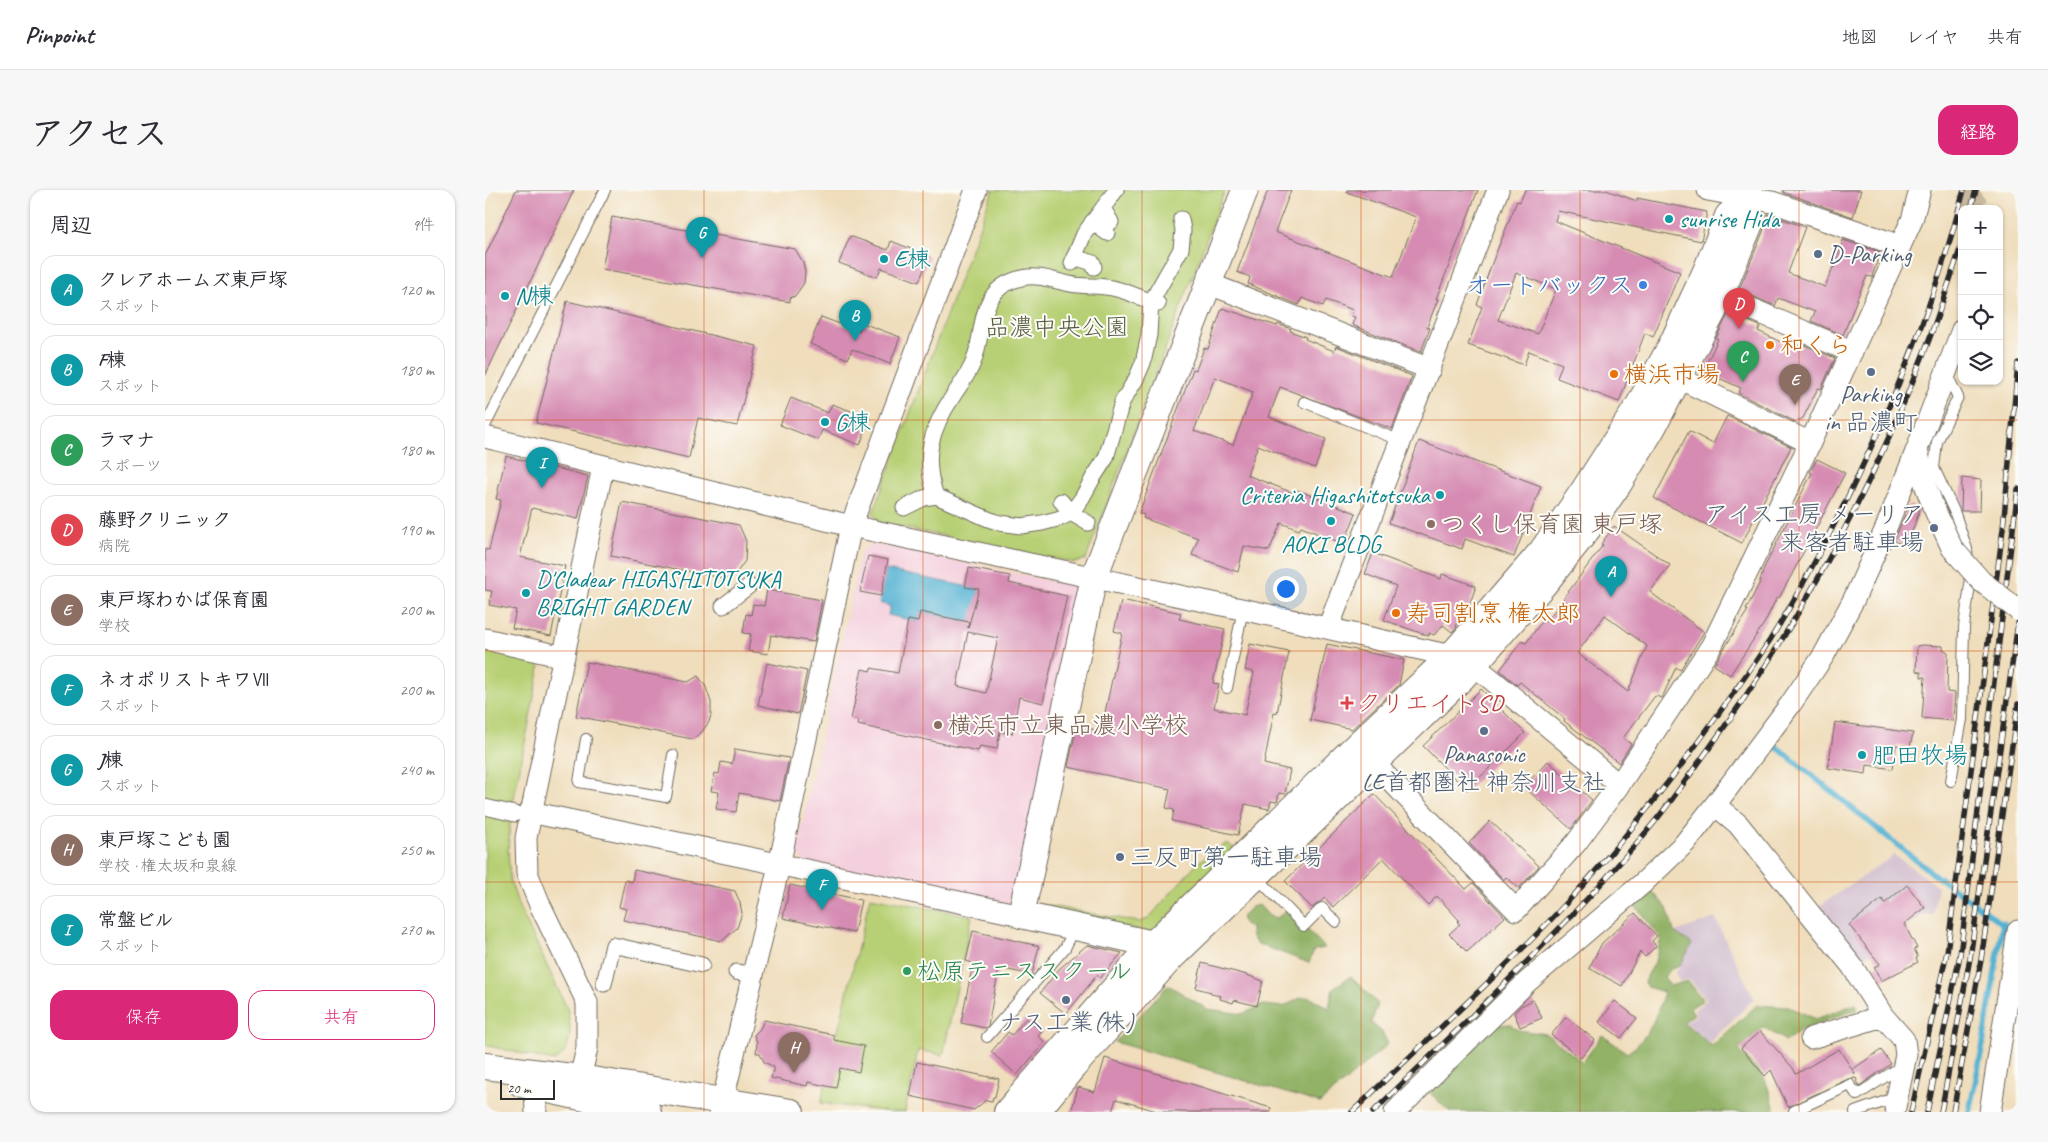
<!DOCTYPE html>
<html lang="ja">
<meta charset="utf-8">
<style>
body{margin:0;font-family:Caveat,"Klee One",sans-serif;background:#f7f7f7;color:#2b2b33}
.controls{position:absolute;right:15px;top:15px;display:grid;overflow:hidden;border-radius:10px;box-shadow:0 1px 4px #0004}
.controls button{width:45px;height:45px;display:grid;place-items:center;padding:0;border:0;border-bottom:1px solid #e1e1e2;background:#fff;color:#2b2b33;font:25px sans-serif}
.scale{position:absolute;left:15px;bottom:12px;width:55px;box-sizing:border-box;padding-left:5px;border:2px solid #2b2b2b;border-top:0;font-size:14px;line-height:18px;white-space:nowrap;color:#2b2b2b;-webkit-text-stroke:4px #fdfcf7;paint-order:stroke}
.you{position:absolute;left:800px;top:398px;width:18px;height:18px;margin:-12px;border:4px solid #fff;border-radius:50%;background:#1a73e8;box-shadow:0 0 0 8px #1a73e833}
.badge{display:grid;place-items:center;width:32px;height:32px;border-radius:50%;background:#db2777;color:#fff;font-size:16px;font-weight:700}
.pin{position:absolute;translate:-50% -41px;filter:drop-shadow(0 1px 2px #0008)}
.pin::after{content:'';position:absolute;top:26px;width:18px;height:15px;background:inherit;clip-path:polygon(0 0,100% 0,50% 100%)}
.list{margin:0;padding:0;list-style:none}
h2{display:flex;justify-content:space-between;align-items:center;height:65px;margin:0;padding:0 20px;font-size:21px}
h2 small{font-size:16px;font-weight:400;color:#7c7c81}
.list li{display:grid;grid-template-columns:32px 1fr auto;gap:15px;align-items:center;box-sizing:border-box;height:70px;margin:0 10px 10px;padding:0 10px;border:1px solid #e1e1e2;border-radius:15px}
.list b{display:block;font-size:19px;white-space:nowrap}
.list p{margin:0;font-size:16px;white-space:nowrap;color:#7c7c81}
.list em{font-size:16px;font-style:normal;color:#7c7c81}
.actions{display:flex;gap:10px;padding:15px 20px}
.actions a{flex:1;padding:11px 0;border:1px solid #db2777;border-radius:15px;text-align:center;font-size:18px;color:#db2777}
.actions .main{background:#db2777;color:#fff}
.icon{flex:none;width:28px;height:28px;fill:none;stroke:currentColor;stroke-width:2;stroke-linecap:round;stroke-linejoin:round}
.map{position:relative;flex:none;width:1533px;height:922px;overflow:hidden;border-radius:15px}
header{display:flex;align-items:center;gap:30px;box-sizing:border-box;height:70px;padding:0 25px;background:#fff;border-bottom:1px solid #e1e1e2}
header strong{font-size:24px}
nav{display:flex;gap:28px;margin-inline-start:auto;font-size:18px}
.intro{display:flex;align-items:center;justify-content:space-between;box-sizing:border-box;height:120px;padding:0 30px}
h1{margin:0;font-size:35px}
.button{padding:12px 22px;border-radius:15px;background:#db2777;color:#fff;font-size:18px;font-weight:700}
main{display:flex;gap:30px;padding:0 30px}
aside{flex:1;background:#fff;border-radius:15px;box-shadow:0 1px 4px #0004}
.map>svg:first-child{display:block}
</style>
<header>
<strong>Pinpoint</strong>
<nav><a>地図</a><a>レイヤ</a><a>共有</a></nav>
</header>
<div class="intro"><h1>アクセス</h1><a class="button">経路</a></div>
<main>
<aside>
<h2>周辺<small>9件</small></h2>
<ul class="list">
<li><span class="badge" style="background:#0f9aa8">A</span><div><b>クレアホームズ東戸塚</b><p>スポット</p></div><em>120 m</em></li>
<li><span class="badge" style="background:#0f9aa8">B</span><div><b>F棟</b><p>スポット</p></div><em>180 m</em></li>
<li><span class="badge" style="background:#2e9e5b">C</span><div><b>ラマナ</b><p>スポーツ</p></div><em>180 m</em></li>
<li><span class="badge" style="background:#e0444e">D</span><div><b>藤野クリニック</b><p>病院</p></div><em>190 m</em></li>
<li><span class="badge" style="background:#8d6e63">E</span><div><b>東戸塚わかば保育園</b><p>学校</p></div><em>200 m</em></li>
<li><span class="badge" style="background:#0f9aa8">F</span><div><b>ネオポリストキワⅦ</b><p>スポット</p></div><em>200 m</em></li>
<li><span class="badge" style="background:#0f9aa8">G</span><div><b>J棟</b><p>スポット</p></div><em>240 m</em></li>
<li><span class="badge" style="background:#8d6e63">H</span><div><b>東戸塚こども園</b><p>学校 · 権太坂和泉線</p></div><em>250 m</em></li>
<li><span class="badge" style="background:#0f9aa8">I</span><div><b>常盤ビル</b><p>スポット</p></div><em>270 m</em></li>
</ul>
<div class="actions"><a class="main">保存</a><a>共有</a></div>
</aside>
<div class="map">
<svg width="1533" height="922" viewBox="0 0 1533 922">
<rect width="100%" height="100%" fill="#fdfcf7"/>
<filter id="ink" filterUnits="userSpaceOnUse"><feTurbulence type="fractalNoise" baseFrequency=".02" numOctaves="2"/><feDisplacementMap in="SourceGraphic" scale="10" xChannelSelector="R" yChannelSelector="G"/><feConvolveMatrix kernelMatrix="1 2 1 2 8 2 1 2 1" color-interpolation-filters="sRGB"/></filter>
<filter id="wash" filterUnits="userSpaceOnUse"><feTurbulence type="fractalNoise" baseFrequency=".0096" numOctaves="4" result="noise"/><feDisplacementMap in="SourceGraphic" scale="20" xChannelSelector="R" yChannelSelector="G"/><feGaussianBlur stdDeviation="1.12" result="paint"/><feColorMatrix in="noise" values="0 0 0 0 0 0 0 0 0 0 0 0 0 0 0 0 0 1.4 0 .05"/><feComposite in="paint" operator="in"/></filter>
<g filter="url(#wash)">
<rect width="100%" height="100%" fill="#efddbb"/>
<path fill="#f4cfdd" d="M388 354 592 396 595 406 528 711 518 715 321 673 311 663 376 361Z"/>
<path fill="#d0bdcd" d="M1409 665 1453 696 1448 725 1439 724 1372 773 1330 719Z
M1230 728 1269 809 1224 853 1200 832 1212 825 1209 820 1221 810 1204 789 1195 792 1190 784 1207 755 1190 742Z"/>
<path fill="#b8d075" stroke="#727e50" d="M508 0H740L601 369 590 373 395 333 388 323Z
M0 454 48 465 55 477 26 623 23 659 25 690 34 717 82 818C86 835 89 862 69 871L0 855Z
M742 653 750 659 667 742 556 722 548 713 654 732 663 729 712 673Z
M385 707 487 726 458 865 433 860 420 922H405L336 913Z"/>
<path fill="#92b266" stroke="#5e6e48" d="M1163 697 1182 718 1189 742 1207 754 1196 774 1186 779 1179 787 1185 796 1203 791 1218 810 1205 818 1209 824 1198 832 1227 856 1272 815 1304 817 1331 829 1371 814 1373 819 1316 840 1301 851 1278 837 1253 859 1280 889 1291 922H965L943 901 1012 835 1025 834 1033 840 1061 844 1098 872 1117 845 1142 863C1163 850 1172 826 1179 802L1162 797 1159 792 1170 772 1176 748 1147 712Z
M774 715 784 726 792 728 803 719 840 758 829 760 824 773 771 753 766 745V738L760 735 756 728 766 717Z
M866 786 893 814 886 833 897 842 903 854 835 913 630 852 683 795 722 819 757 824 778 815 798 817 815 808 824 807 844 818 848 798Z"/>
<path fill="#54b2d3" stroke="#406e7f" d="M401 380 494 399 488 433 435 422 433 432 403 425 405 416 394 413Z"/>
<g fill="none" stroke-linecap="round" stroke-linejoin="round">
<path stroke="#54b2d3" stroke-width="5.5" d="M1288 554 1447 683 1529 742
M1484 922 1497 860 1518 733"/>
</g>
<g id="blocks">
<path fill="#d68bb2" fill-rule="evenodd" d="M31 0H89L0 186V66Z
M783 0H806L790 42 908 87 931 27 862 2V0H993L951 109H953L942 137 945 138 936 162 867 135 870 127 866 126 868 120 841 110 838 116 817 108 814 115 763 94 765 87 752 82Z
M1040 0H1121L1152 11V8L1222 22 1216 51 1073 21 1070 31 1195 82 1168 147 1160 143 1134 212 1072 188 1077 174 1044 161 1039 175 983 155 997 117 992 115 1007 73 1032 11 1035 12ZM1031 83 1071 99 1053 144 1013 130Z
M1298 0H1376L1368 27 1298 2Z
M1282 24 1320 37 1303 83 1340 97 1348 77 1349 78 1358 50 1395 62 1387 87 1382 86 1374 104 1358 145 1326 131 1330 122 1293 108 1290 116 1254 100 1278 42Z
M127 27 310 59 318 72 320 82 319 93 310 106 305 108V112L117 79Z
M365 46 403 60 406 51 444 66 434 92 396 78 392 87 354 73Z
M82 111 272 156 252 236 213 228 204 268 51 233Z
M737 118 792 136 793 134 806 139 805 141 821 147 820 149 849 161 851 156 927 186 907 239 795 197 784 227 841 249 830 278 773 255 762 285 811 304 812 300 871 323 859 354 816 337 814 340 796 333 784 361 759 356 753 382 707 365 713 348 658 328 659 325 654 323 708 179 711 180 719 158 723 159ZM730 187 768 202 748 255 709 241Z
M1244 123 1275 136 1273 141 1300 154 1301 151 1316 157 1317 154 1350 168 1336 199 1333 198 1318 228 1311 232 1253 203 1256 198 1236 189 1230 192 1222 188 1224 183 1218 181 1233 149 1231 148Z
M336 127 374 141 377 133 415 147 405 174 367 159 363 169 325 154Z
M306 208 343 223 347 214 385 228 375 255 337 240 333 250 295 235Z
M1242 226 1306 257 1257 353 1169 308 1204 241 1228 254Z
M934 251 1056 296 1029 367 980 349 977 359 904 333Z
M21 266 103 286 93 329 47 318 35 367 80 376 66 446 27 438 31 420 4 415 7 401 0 400V359L4 360 16 310 11 309Z
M1332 269 1360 283 1305 388 1294 408 1292 407 1280 432 1245 485 1229 475 1263 420H1261L1274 394 1279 378 1327 283 1325 282Z
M1477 288 1496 290 1495 321H1476Z
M137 312 254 335 261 351 260 371 252 382 242 389 126 366Z
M1424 315 1435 319 1422 356 1409 351Z
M1129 336 1185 375 1165 402 1219 442 1195 480 1191 477 1177 508 1170 506 1138 548 1146 554 1134 573 1079 531 1080 529 1035 492 1032 495 1015 480 1037 451 1041 453 1058 430 1061 432 1118 355 1116 354ZM1120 425 1162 456 1143 502 1092 463Z
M888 363 956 389 957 384 991 396 983 419 977 416 971 438 967 442 958 435 949 445 944 443V446L899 430 911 396 880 384Z
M383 366 403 370 396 406 375 402Z
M484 378 525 386 524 393 582 406 558 513 534 507 527 544 515 541 512 559 495 556 493 561 373 535 374 531 366 529 377 479 385 481 386 478 413 483 423 430 433 432 435 422 484 432 483 438 494 399 480 397ZM483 442 513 448 501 503 472 496Z
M282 400 337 410 329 452 286 445 283 464 263 461 266 444 258 443 261 424 266 425 268 414 279 416Z
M641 411 696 423 694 429 740 439 728 493 734 494 729 518 760 525 769 482 760 480 765 454 804 462 792 523 789 522 779 574 805 580 800 604 794 603 792 612 786 611 784 619 760 614 753 645 687 631 689 620 681 618 685 599 583 577 592 536 616 541 637 443 629 441 636 412 640 413Z
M842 454 919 470 914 495 867 539 825 530Z
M1437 455 1458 456V459L1463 462 1462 502 1470 503 1468 531 1437 528 1440 487H1436V482L1431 481 1432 456Z
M102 472 203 492 213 486 220 495 226 512V525L224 532 216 543 207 549 91 526Z
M282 473 322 481 313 524 273 515Z
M996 499 1040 543 982 600 938 556Z
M1350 532 1428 543 1425 557 1411 555 1408 579 1382 575 1381 584 1343 578Z
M250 559 304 568 295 611 254 603 251 622 231 619 234 602 226 601 230 583 234 584 236 572 247 574Z
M1063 571 1107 610 1086 639 1039 597Z
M889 604 981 699 988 693 1020 727 982 762 964 744 975 734 972 732 974 730 952 706 943 715 898 668 848 717 840 708 827 718 800 691Z
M1005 631 1054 676 1034 698 1021 687 1019 690 984 653Z
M149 680 250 701 255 713 257 723 252 738 237 751 138 730 141 719 134 717 140 690 147 692Z
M305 695 376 710 369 743 298 728Z
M1422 695 1440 718 1419 734 1432 758 1429 759 1433 767 1431 768 1433 772 1396 791 1389 777 1395 774 1364 735 1397 709 1400 713Z
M1150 723 1172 746 1167 751 1171 756 1160 767 1155 762 1137 796 1104 778 1117 753Z
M488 741 554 756 547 785 514 778 503 836 500 838 476 833 488 773 481 771Z
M602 755 637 763 615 788 612 785 581 824 555 803 574 779Z
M717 773 762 785 778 791 772 816 749 810 748 813 735 809 736 806 726 804V802L711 798Z
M1048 810 1057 828 1035 837 1029 823 1036 816Z
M1130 811 1152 828 1136 848 1114 832Z
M1081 827 1110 850 1096 868 1066 845Z
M541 828 557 842 553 846 560 852 532 885 506 862 523 842 527 845Z
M279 830 349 845V850L379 856 374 882 355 878 351 898 323 892 322 896 286 888 289 877 279 872 275 863H271L272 852 269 845 275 839Z
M1275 841 1308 878 1311 884 1354 859 1370 884 1368 879 1396 860 1406 874 1374 896 1371 888 1363 889 1303 917 1286 880 1280 886 1256 858Z
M620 868 786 918V922H675L631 909 627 922H586L593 897 610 902Z
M432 872 514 889 510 907H508L507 911 501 910 489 920 425 906Z"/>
</g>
</g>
<g filter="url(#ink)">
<use href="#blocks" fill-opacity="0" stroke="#70695d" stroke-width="1"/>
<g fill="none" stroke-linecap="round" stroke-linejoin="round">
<path stroke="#c8b99e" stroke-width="21" stroke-dasharray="21 11" stroke-linecap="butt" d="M1481 0 1495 19"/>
<g stroke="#70695d" stroke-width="12">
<path id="service" d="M1462 185 1473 207 1452 252 1449 278 1469 321 1482 359 1485 395 1479 437 1477 529 1466 591
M819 212 916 251
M0 236 120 0
M742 498 758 419
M101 549 94 592 181 607 188 565
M771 686 819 736 837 718 851 732
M502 847 580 758 590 738
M1309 921 1365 895 1372 905 1417 876
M1370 922 1412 907"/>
</g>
<g stroke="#70695d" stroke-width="17">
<path id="pedestrian" d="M618 18 626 32
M607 32 622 43
M589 67 608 73 609 77
M587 73 599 44 631 0
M451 306C437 267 446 239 468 206 475 195 483 185 488 173 501 140 491 98 537 88 554 84 569 91 585 94 599 97 613 95 627 98 643 101 657 109 673 114
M576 311 586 323 603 333
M419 318 439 308 451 306 503 329 515 333 536 336 557 333 576 328 586 323 597 308 608 288 621 268 637 212 651 189 658 173 664 145 666 112 696 59 698 40 696 29
M238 416 264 396
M0 617 30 624
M251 782 257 783
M119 794 128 755 217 775"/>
</g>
<g stroke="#70695d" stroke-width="23">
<path id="minor" d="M1223 0 1287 12 1415 56
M722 93 945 179
M1222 100 1367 162
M1180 181 1325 253
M0 247 366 336 775 423 966 466 989 475 1134 595
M1448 316 1440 294 1432 259 1477 140
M843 438 1013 0
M0 449 79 467
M879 563 1031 720 1091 653 1134 595 1227 455 1325 253 1427 30 1435 0
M1230 615 1253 634 1367 776 1398 826 1419 850 1421 865 1410 917
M45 622 536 725
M1326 848 1398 826
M50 898 51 922
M92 902 102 858V812L55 715 42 683 41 648 118 277
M235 922 294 676 366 336 491 0
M910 922 1042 792 1158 693 1200 653 1230 615 1305 515 1339 465 1369 409 1401 338 1432 259
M1505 922 1533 741"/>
</g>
<g stroke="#70695d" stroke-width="28">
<path id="tertiary" d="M680 764 668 754 536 725 609 387 760 0
M0 876 95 888 306 922
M37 894 163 922
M522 922 668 754 872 555 966 466 1057 361 1097 303 1155 213 1187 154 1221 81 1243 26 1262 8
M551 922 588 877 685 769 977 488 1060 393 1102 340 1133 295 1168 237 1230 118 1264 36 1262 8 1265 0"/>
</g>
<use href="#service" stroke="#fff" stroke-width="10"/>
<use href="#pedestrian" stroke="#fff" stroke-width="15"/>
<use href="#minor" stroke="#fff" stroke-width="21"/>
<use href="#tertiary" stroke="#fff" stroke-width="26"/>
<g stroke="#2b2b2b" stroke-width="5.5">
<path id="rail" d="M1486 19 1491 0
M867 922C941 850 1019 781 1089 705 1129 662 1165 616 1200 570 1229 530 1258 491 1285 450 1316 400 1343 348 1368 296 1414 200 1453 102 1479 0
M888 922C983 829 1082 738 1167 635 1183 616 1197 595 1212 575 1307 447 1385 305 1442 155 1455 122 1465 88 1477 54
M1426 922 1462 762 1518 339 1533 173
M1442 922 1475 765 1533 299
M1456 922 1485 768 1533 433
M1468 922 1496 770 1533 514"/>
</g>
<use href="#rail" stroke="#fdfcf7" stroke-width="4" stroke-dasharray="11" stroke-linecap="butt"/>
<g stroke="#70695d" stroke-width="23" stroke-linecap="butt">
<path id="minor-bridge" d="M1448 316 1467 358 1496 391 1533 420"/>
</g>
<use href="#minor-bridge" stroke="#fff" stroke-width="21"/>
</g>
</g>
<path fill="none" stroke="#d5540f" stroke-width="1" stroke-opacity="0.55" d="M219 0V922M438 0V922M657 0V922M876 0V922M1095 0V922M1314 0V922M0 230H1533M0 461H1533M0 692H1533"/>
<g fill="#0f9aa8" stroke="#fdfcf7" stroke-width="2">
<circle cx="1184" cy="29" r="5"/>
<circle cx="399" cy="69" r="5"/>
<circle cx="20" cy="106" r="5"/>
<circle cx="340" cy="232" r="5"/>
<circle cx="955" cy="305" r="5"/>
<circle cx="846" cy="331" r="5"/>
<circle cx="41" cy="403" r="5"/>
<circle cx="1377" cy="565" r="5"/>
</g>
<g fill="#5c6f8a" stroke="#fdfcf7" stroke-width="2">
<circle cx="1333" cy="64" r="5"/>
<circle cx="1386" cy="182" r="5"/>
<circle cx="1449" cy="338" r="5"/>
<circle cx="999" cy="541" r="5"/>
<circle cx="635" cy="667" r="5"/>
<circle cx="581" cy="810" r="5"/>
</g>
<circle fill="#3f7fe0" stroke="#fdfcf7" stroke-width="2" cx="1158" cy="95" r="5"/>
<g fill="#e8710a" stroke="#fdfcf7" stroke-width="2">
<circle cx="1285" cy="155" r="5"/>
<circle cx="1129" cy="184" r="5"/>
<circle cx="911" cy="423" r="5"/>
</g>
<g fill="#8d6e63" stroke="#fdfcf7" stroke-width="2">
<circle cx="946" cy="334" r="5"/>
<circle cx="453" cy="535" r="5"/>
</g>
<path fill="#e0444e" stroke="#fdfcf7" stroke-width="2" d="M859.5 505.5h5v5h5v5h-5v5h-5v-5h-5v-5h5z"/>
<circle fill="#2e9e5b" stroke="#fdfcf7" stroke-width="2" cx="422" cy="781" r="5"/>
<g text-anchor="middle" stroke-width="4" stroke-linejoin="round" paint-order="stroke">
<g font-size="24" fill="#0d838f" stroke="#fdfcf7" text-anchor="start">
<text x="1194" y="37">sunrise Hida</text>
<text x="409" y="77">E棟</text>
<text x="30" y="114">N棟</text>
<text x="350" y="240">G棟</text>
<text x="945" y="313" text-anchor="end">Criteria Higashitotsuka</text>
<text x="846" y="362" text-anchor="middle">AOKI BLDG</text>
<text x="51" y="397">D'Cladear HIGASHITOTSUKA<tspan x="51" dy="28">BRIGHT GARDEN</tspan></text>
<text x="1387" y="573">肥田牧場</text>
</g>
<g font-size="24" fill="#4e5e75" stroke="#fdfcf7">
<text x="1343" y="72" text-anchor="start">D-Parking</text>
<text x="1386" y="212">Parking<tspan x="1386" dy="28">in 品濃町</tspan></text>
<text x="1439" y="332" text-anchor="end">アイス工房 メーリア<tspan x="1439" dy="28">来客者駐車場</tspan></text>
<text x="999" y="572">Panasonic<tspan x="999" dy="28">LE首都圏社 神奈川支社</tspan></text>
<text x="645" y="675" text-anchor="start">三反町第一駐車場</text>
<text x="581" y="840">ナス工業(株)</text>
</g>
<g font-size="24" fill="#366cbe" stroke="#fdfcf7" text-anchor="end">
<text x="1148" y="103">オートバックス</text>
</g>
<g font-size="24" fill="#555d41" stroke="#fdfcf7">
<text x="572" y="145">品濃中央公園</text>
</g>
<g font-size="24" fill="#c56008" stroke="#fdfcf7" text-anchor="start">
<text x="1295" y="163">和くら</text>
<text x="1139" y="192">横浜市場</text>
<text x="921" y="431">寿司割烹 権太郎</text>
</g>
<g font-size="24" fill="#785e54" stroke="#fdfcf7" text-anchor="start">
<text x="956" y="342">つくし保育園 東戸塚</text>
<text x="463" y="543">横浜市立東品濃小学校</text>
</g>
<g font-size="24" fill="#be3a42" stroke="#fdfcf7" text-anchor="start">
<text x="872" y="521">クリエイトSD</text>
</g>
<g font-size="24" fill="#27864d" stroke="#fdfcf7" text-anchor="start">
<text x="432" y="789">松原テニススクール</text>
</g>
</g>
</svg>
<div class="controls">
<button>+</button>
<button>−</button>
<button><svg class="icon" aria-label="locate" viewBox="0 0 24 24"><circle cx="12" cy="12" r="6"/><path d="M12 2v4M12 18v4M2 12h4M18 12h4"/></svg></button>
<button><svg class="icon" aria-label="layers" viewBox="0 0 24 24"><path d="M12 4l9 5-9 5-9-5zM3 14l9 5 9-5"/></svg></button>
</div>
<div class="scale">20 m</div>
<div class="you"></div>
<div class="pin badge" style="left:1126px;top:407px;background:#0f9aa8">A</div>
<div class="pin badge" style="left:370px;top:151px;background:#0f9aa8">B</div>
<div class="pin badge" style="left:1258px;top:192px;background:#2e9e5b">C</div>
<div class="pin badge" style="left:1254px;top:139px;background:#e0444e">D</div>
<div class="pin badge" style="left:1310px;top:215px;background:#8d6e63">E</div>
<div class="pin badge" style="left:337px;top:720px;background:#0f9aa8">F</div>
<div class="pin badge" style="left:217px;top:68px;background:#0f9aa8">G</div>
<div class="pin badge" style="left:309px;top:883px;background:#8d6e63">H</div>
<div class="pin badge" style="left:57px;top:298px;background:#0f9aa8">I</div>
</div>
</main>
